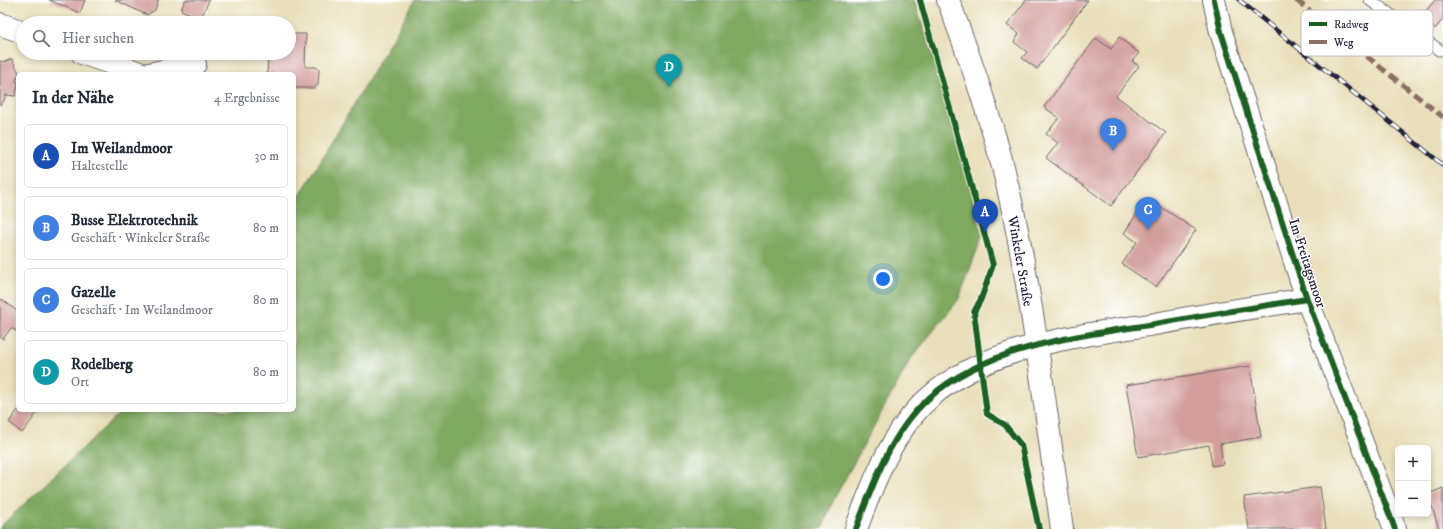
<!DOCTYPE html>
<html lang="de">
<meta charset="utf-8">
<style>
body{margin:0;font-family:"IM FELL DW Pica",serif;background:#f6f6f7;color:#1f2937}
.controls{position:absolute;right:12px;bottom:12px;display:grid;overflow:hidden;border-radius:6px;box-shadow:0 2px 6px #0003}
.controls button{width:36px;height:36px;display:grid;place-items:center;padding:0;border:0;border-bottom:1px solid #e0e1e3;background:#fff;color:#1f2937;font:20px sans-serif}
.you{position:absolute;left:883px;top:279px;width:14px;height:14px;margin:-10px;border:3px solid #fff;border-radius:50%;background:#1a73e8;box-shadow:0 0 0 6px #1a73e833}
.badge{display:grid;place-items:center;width:26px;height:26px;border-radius:50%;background:#b5179e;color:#fff;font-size:13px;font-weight:700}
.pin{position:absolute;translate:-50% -33px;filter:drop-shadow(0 1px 2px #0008)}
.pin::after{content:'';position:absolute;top:21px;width:14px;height:12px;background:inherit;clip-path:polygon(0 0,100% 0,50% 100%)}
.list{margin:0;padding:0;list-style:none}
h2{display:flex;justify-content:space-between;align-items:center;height:52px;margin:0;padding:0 16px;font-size:17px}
h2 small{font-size:13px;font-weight:400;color:#747a83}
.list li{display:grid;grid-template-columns:26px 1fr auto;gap:12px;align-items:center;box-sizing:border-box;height:64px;margin:0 8px 8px;padding:0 8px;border:1px solid #e0e1e3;border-radius:6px}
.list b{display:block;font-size:15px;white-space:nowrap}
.list p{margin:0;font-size:13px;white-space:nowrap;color:#747a83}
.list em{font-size:13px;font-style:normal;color:#747a83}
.icon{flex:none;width:22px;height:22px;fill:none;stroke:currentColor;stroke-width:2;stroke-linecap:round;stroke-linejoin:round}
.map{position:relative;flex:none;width:1443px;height:529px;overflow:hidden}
.search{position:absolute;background:#fff;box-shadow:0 2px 6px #0003;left:16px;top:16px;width:280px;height:44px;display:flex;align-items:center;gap:10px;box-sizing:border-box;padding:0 14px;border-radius:22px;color:#747a83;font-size:15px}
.panel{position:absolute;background:#fff;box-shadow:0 2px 6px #0003;left:16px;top:72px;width:280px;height:340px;border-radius:6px}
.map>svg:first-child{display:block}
</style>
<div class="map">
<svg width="1443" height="529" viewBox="0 0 1443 529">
<rect width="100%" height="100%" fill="#fff"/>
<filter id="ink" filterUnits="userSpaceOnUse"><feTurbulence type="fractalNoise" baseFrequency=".025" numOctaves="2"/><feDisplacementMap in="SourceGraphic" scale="8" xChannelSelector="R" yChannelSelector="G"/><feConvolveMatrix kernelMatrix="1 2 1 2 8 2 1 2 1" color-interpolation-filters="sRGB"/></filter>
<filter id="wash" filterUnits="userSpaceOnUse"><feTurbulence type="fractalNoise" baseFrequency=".012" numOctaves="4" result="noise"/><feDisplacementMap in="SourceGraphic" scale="16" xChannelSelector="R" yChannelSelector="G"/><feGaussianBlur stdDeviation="0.9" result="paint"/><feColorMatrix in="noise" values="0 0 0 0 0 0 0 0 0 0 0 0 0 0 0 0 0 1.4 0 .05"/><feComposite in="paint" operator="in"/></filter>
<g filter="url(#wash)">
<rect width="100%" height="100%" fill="#e9dfba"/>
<path fill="#7fa860" stroke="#50654e" d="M415 0H914L954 120 982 236 959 299 910 360 833 501 822 529H0V527L123 410H294V206Z"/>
<g id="blocks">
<path fill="#d29d9b" d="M49 0H85L80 13Z
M115 0H158V1L155 10 147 15Z
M185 0H209L201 18 181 10Z
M1026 0H1088L1037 69 1022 58 1027 52 1014 42 1019 34 1007 25Z
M1435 0H1443V19L1435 29 1421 17Z
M289 34H306L305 67H316L319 70 318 85 315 88H294V74H267L268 53H289Z
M1119 37 1139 53 1132 61 1139 66 1116 96 1166 133 1111 206 1046 158 1058 143 1046 134 1059 118 1044 107 1096 38 1111 49Z
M12 59 19 73 16 81 18 82V86L15 96 6 95 3 103 0 105V61L4 62Z
M1161 207 1196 230 1156 287 1122 264 1137 242 1124 233 1140 209 1153 218Z
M2 299 18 312V332L11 328 3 339 0 337V302Z
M1250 366 1261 437 1220 444 1223 464 1212 466 1209 445 1138 457 1126 385Z
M18 410H33L37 413 22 433 9 422Z
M1320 487 1326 529H1249L1244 497Z
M1443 488V529H1439L1428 494Z"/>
</g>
</g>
<g filter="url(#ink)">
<use href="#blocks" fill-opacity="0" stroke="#686467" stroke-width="1"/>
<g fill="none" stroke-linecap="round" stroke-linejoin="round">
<g stroke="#686467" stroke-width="13">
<path id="lane" d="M1370 0 1439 50"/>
</g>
<g stroke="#686467" stroke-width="24">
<path id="street" d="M1214 0 1221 32 1307 299 1395 529
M0 24 23 32
M82 53 142 74
M149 74 195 64
M856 529C873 483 892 431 929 398 988 345 1079 336 1155 324 1205 315 1256 307 1307 299"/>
</g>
<g stroke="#686467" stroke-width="24">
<path id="secondary" d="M948 0C969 55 988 110 1003 167 1032 285 1045 408 1062 529"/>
</g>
<use href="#lane" stroke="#fff" stroke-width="11"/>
<use href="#street" stroke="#fff" stroke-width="22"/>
<use href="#secondary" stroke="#fff" stroke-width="22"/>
<g stroke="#22223b" stroke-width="4.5">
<path id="rail" d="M1239 0 1443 165"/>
</g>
<use href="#rail" stroke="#fff" stroke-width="3" stroke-dasharray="9" stroke-linecap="butt"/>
<path stroke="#8d6e63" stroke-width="5" stroke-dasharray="10 5" stroke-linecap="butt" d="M1296 0 1443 117"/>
<g stroke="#fff" stroke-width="8">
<path id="cycleway" d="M920 0 993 265 981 299 974 312 987 414 1005 425 1021 445 1039 529
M1214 0 1221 32 1307 299 1395 529
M856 529C873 483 892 431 929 398 988 345 1079 336 1155 324 1205 315 1256 307 1307 299"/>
</g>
<use href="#cycleway" stroke="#1b5e20" stroke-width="6"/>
</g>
</g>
<g text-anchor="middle" stroke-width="3" stroke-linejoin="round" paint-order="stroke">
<g font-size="14" fill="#22223b" stroke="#fff">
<text transform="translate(1021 261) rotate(80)" y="5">Winkeler Straße</text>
<text transform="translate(1308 263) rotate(72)" y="5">Im Freitagsmoor</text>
</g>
</g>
<rect x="1301" y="10" width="132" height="46" rx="6" fill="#fff" stroke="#bdbdc4" stroke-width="1"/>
<rect x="1309" y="22" width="18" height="4" fill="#1b5e20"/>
<rect x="1309" y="40" width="18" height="4" fill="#8d6e63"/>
<g font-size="11" fill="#22223b">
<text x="1334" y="28">Radweg</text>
<text x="1334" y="46">Weg</text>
</g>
</svg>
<div class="controls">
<button>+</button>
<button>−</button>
</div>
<div class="you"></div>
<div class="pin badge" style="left:985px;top:232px;background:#1a4fb4">A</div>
<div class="pin badge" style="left:1113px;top:151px;background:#3f7fe0">B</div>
<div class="pin badge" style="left:1148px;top:230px;background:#3f7fe0">C</div>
<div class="pin badge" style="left:669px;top:87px;background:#0f9aa8">D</div>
<div class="search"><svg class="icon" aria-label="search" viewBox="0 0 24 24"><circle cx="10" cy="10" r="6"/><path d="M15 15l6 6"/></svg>Hier suchen</div>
<section class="panel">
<h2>In der Nähe<small>4 Ergebnisse</small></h2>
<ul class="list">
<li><span class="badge" style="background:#1a4fb4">A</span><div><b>Im Weilandmoor</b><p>Haltestelle</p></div><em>30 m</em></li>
<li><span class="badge" style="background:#3f7fe0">B</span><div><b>Busse Elektrotechnik</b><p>Geschäft · Winkeler Straße</p></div><em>80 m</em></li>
<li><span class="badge" style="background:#3f7fe0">C</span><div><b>Gazelle</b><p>Geschäft · Im Weilandmoor</p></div><em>80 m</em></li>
<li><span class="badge" style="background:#0f9aa8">D</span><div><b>Rodelberg</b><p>Ort</p></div><em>80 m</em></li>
</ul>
</section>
</div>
